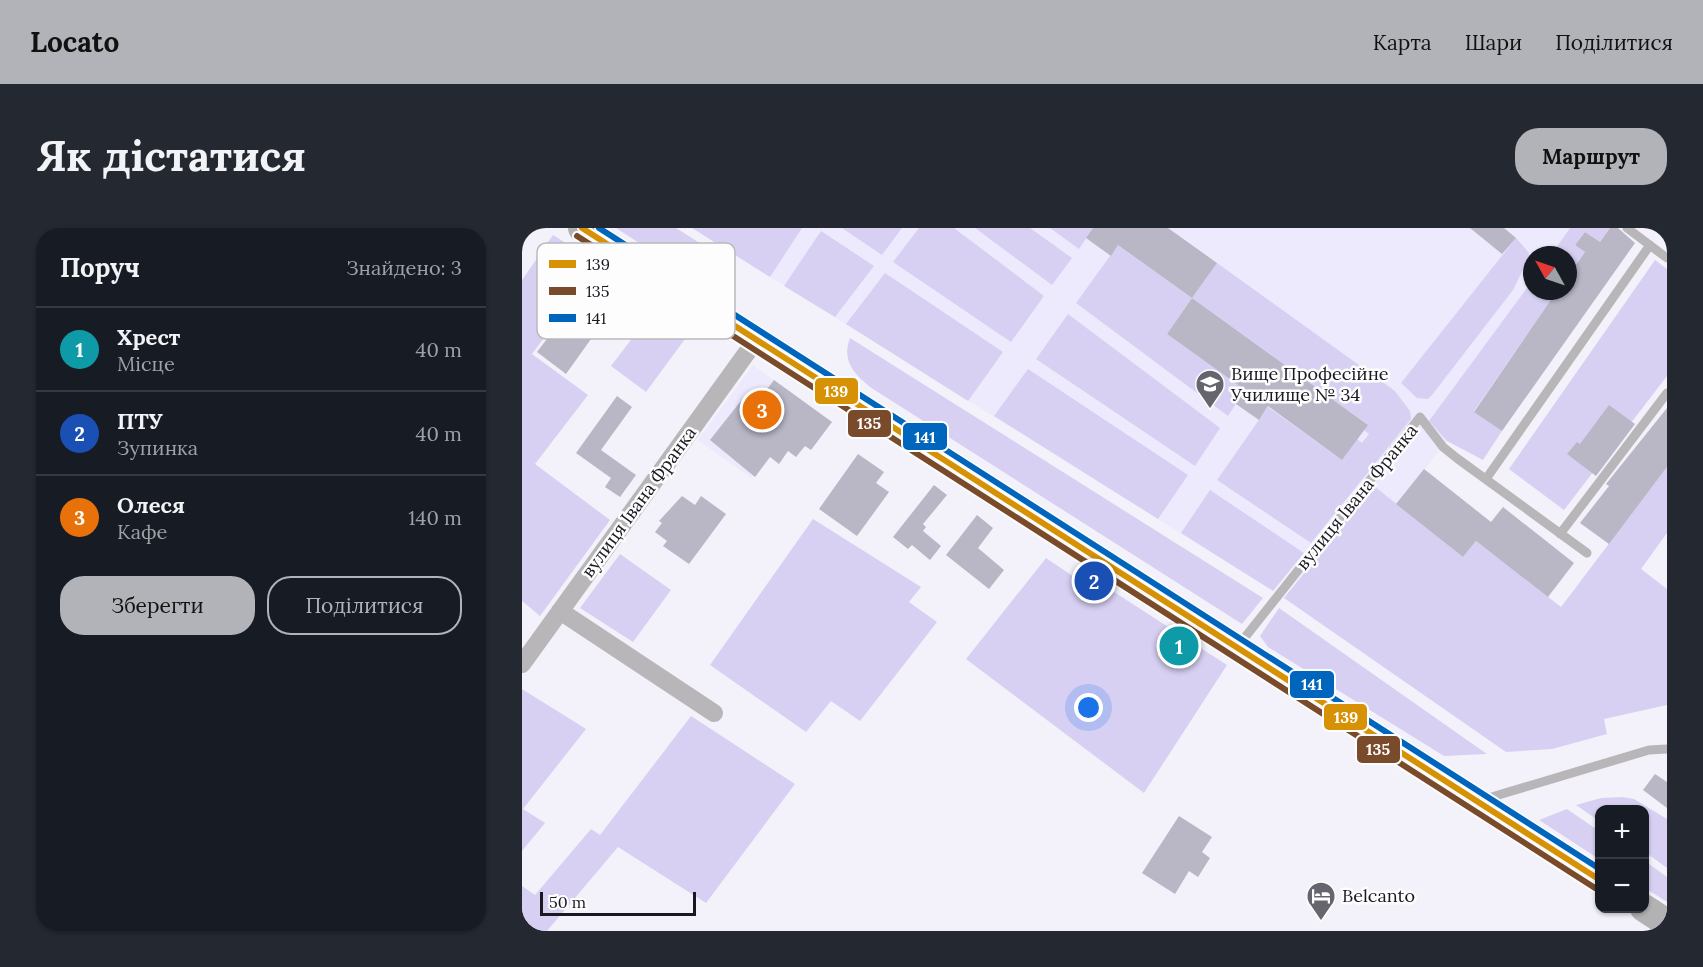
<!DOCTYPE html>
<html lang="uk">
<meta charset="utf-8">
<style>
body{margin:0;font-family:Lora,serif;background:#242831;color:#f1f3f6}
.controls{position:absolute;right:18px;bottom:18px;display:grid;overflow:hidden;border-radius:12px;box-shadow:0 2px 4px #0004}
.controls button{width:54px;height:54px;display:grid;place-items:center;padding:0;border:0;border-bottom:2px solid #363941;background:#171b24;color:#f1f3f6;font:30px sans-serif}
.compass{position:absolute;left:1001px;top:18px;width:54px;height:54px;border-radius:50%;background:#171b24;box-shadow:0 2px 4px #0004;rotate:310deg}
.scale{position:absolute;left:18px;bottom:15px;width:156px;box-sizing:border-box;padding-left:6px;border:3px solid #1a1821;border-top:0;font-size:16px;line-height:21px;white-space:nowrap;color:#1a1821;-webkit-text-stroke:4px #fdfdfd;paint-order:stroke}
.you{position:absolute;left:567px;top:480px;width:21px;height:21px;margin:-15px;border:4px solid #fff;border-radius:50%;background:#1a73e8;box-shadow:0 0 0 9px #1a73e833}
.badge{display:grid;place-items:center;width:39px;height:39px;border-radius:50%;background:#b2b3b8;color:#fff;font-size:20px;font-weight:700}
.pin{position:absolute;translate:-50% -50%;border:3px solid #fff;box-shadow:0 2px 6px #0006}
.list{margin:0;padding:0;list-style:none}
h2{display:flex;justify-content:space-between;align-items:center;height:78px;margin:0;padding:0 24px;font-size:26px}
h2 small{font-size:20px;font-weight:400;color:#9ea1a6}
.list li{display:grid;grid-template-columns:39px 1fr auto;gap:18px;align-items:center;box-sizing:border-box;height:84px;padding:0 24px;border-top:2px solid #363941}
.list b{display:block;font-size:22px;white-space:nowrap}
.list p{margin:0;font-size:20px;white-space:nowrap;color:#9ea1a6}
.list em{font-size:20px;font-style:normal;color:#9ea1a6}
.actions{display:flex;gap:12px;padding:18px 24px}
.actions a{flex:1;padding:14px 0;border:2px solid #b2b3b8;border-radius:24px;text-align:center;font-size:21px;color:#b2b3b8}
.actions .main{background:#b2b3b8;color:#111}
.map{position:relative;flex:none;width:1145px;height:703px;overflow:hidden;border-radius:24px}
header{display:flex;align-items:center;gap:36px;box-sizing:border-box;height:84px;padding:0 30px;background:#b2b3b8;color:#111}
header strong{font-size:28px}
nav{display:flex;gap:33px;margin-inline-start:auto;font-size:21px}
.intro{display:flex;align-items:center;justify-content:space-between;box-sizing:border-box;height:144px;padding:0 36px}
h1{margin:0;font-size:42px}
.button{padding:15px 27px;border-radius:24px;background:#b2b3b8;color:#111;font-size:21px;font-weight:700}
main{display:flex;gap:36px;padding:0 36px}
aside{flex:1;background:#171b24;border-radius:24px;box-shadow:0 2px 4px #0004}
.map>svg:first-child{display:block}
</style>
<header>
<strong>Locato</strong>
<nav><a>Карта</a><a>Шари</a><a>Поділитися</a></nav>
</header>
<div class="intro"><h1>Як дістатися</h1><a class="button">Маршрут</a></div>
<main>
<aside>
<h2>Поруч<small>Знайдено: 3</small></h2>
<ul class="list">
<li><span class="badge" style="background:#0f9aa8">1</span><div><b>Хрест</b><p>Місце</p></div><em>40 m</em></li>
<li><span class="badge" style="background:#1a4fb4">2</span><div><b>ПТУ</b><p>Зупинка</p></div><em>40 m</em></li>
<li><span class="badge" style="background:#e8710a">3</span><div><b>Олеся</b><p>Кафе</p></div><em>140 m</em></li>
</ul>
<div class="actions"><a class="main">Зберегти</a><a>Поділитися</a></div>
</aside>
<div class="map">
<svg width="1145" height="703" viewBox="0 0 1145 703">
<rect width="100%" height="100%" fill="#f3f2fa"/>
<path fill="#eceafc" d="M170 0H1048L1029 27H1010V53L908 192 925 213 874 276 842 250 751 363Z
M231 137 283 175 229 250 176 212Z"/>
<path fill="#d7d0f3" d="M94 0H154L200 29 182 57Z
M170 0H280L248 49Z
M320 0H380L360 27Z
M397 0H432L522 68 489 114 371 34Z
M453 0H508L550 30 530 57Z
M528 0H571L557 21Z
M1048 0H1088L1078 14 1063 4 1053 17 1063 24 1046 48V27H1029Z
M299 3 352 38 313 89 262 58Z
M31 7 77 36 10 126 66 167 13 236 88 292 18 388 0 373V52Z
M994 10 1007 25 1006 31 991 62 910 167 906 171 895 170 879 155Z
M596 17 670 70 695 35 873 163 888 183 889 191 789 315 695 252 746 179 820 232 835 211 840 215 847 206 842 202 845 196 670 70 645 106 723 162 706 188 554 75Z
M1133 32 1145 41V148L1042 282 987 241Z
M363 45 481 124 446 173 324 96Z
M1010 53V63L1034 65 952 183 980 203 961 232 925 213 907 193Z
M138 74 174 96 124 164 89 138Z
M546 86 698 200 673 238 514 131Z
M328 110 741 370 720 396 351 161C333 147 319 133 328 110Z
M506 141 666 247 636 291 472 188Z
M1145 239V305L1119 341 1145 361V477L1082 491 1085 506 1030 521 984 524 762 370 852 258 941 329 954 313 1039 379Z
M688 262 782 325 751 363 659 305Z
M291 291 399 359 387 374 415 394 338 493 309 473 284 504 188 437Z
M98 326 149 362 111 414 58 380Z
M524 330 570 361 586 360 705 437 622 565 444 431Z
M757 380 965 526 922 528 746 419 738 408Z
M0 461 64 501 1 581 23 595 0 623Z
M169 488 273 556 184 675 96 619 25 703H0V658L13 667 69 601 78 607Z
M1101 569 1112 571 1145 591V640L1123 624 1122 582H1078L1077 593 1054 577 1079 570Z
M1045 581 1077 603V631L1017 592Z
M1123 633 1145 649V674L1123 660Z"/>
<path fill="#b9b6c6" d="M571 0H646L695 35 670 70 596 17 589 28 564 10Z
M948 0H982L994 10 980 26Z
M1088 0H1096L1113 15 980 203 952 184 1035 63H1046V48L1063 24 1053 17 1063 4 1078 14Z
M670 70 846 197 820 232 746 178 737 192 714 176 723 162 645 106Z
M53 74 75 91 63 107 69 111 44 146 15 124Z
M252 152 310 194 289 222 283 218 274 229 266 223 257 236 248 229 233 249 188 212 222 169 233 177Z
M95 168 110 179 79 222 114 247 98 269 83 259 89 250 54 225Z
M1087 177 1113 196 1074 248 1045 226 1055 214 1058 216Z
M1145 180V239L1087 316 1058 295 1087 258 1084 256Z
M336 226 362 244 354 255 367 264 335 308 297 281Z
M902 241 969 294 981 279 1052 335 1026 369 954 313 941 329 874 276Z
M412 257 425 267 401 296 404 299 401 303 419 318 408 332 390 317 386 321 371 309Z
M160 268 173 277 179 268 204 286 167 336 141 318 145 313 133 304 140 295 137 293Z
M455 287 471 300 456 320 482 342 467 361 424 327Z
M1133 546 1145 554V580L1121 562Z
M657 588 690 609 680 624 688 630 676 649 667 643 653 666 620 645Z"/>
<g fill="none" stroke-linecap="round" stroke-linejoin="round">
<path stroke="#b9b6b9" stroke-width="9" d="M1105 0 1145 30
M964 251 1128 17
M1038 306 1145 165
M716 418 898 189 921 219 936 231 1065 325
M963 571 1127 522 1145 521"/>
<path stroke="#b9b6b9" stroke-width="18" d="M38 383 192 485
M0 436 234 112"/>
<path stroke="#b2b1b3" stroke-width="28" d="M60 0 1078 652
M1122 680 1145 695"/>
<g stroke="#fdfdfd" stroke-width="10">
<path id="bus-1" d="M60 0 1078 652"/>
</g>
<g stroke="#fdfdfd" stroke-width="10">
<path id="bus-2" d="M55 8 1073 660"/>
</g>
<g stroke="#fdfdfd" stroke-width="10">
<path id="bus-3" d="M77 0 1078 641"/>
</g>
<use href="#bus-1" stroke="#d69105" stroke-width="6"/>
<use href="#bus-2" stroke="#7a4b2a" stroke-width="6"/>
<use href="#bus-3" stroke="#0065bd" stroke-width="6"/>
</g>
<defs>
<g id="university-pin" transform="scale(1.5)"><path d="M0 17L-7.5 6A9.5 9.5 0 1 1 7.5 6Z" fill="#66646d" stroke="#fdfdfd"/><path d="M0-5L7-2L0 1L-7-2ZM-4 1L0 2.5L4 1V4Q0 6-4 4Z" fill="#fff"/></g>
<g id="hotel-pin" transform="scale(1.5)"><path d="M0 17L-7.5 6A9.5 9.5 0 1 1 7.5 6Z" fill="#66646d" stroke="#fdfdfd"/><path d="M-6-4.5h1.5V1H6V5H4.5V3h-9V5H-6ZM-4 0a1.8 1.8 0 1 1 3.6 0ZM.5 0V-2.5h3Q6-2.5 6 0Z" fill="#fff"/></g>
</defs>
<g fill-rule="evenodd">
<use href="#university-pin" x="688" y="156"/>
<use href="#hotel-pin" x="799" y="668"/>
</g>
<g text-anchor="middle" stroke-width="5" stroke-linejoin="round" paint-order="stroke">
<g font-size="18" fill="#1a1821" stroke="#fdfdfd" text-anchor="start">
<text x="709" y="152">Вище Професійне<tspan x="709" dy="21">Училище № 34</tspan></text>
<text x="820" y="674">Belcanto</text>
</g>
<g font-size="18" fill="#1a1821" stroke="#fdfdfd">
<text transform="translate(835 269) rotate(-51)" y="6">вулиця Івана Франка</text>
<text transform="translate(117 274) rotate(-54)" y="6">вулиця Івана Франка</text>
</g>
</g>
<rect x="15" y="15" width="198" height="96" rx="9" fill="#fdfdfd" stroke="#b9b8bb" stroke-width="1.5"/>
<rect x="27" y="32" width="27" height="8" fill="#d69105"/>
<rect x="27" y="59" width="27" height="8" fill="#7a4b2a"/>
<rect x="27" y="86" width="27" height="8" fill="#0065bd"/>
<g font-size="16" fill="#1a1821">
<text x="64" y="42">139</text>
<text x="64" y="69">135</text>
<text x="64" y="96">141</text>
</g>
<g stroke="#fdfdfd" stroke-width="2">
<rect x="292" y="149" width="45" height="28" rx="6" fill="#d69105"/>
<rect x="325" y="181" width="45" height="29" rx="6" fill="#7a4b2a"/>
<rect x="380" y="194" width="46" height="29" rx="6" fill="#0065bd"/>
<rect x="767" y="442" width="46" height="29" rx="6" fill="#0065bd"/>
<rect x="801" y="475" width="45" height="28" rx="6" fill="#d69105"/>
<rect x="834" y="507" width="45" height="29" rx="6" fill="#7a4b2a"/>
</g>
<g font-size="16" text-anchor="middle" font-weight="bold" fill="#fff">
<text x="314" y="169">139</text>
<text x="347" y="201">135</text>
<text x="403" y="215">141</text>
<text x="790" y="462">141</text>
<text x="824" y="495">139</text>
<text x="856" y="527">135</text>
</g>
</svg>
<div class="controls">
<button>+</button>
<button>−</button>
</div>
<svg class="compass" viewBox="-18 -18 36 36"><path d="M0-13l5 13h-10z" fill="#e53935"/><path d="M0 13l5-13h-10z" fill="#9ea1a6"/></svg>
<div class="scale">50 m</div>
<div class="you"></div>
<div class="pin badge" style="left:657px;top:418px;background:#0f9aa8">1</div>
<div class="pin badge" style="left:572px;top:353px;background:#1a4fb4">2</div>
<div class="pin badge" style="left:240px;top:182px;background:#e8710a">3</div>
</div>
</main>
